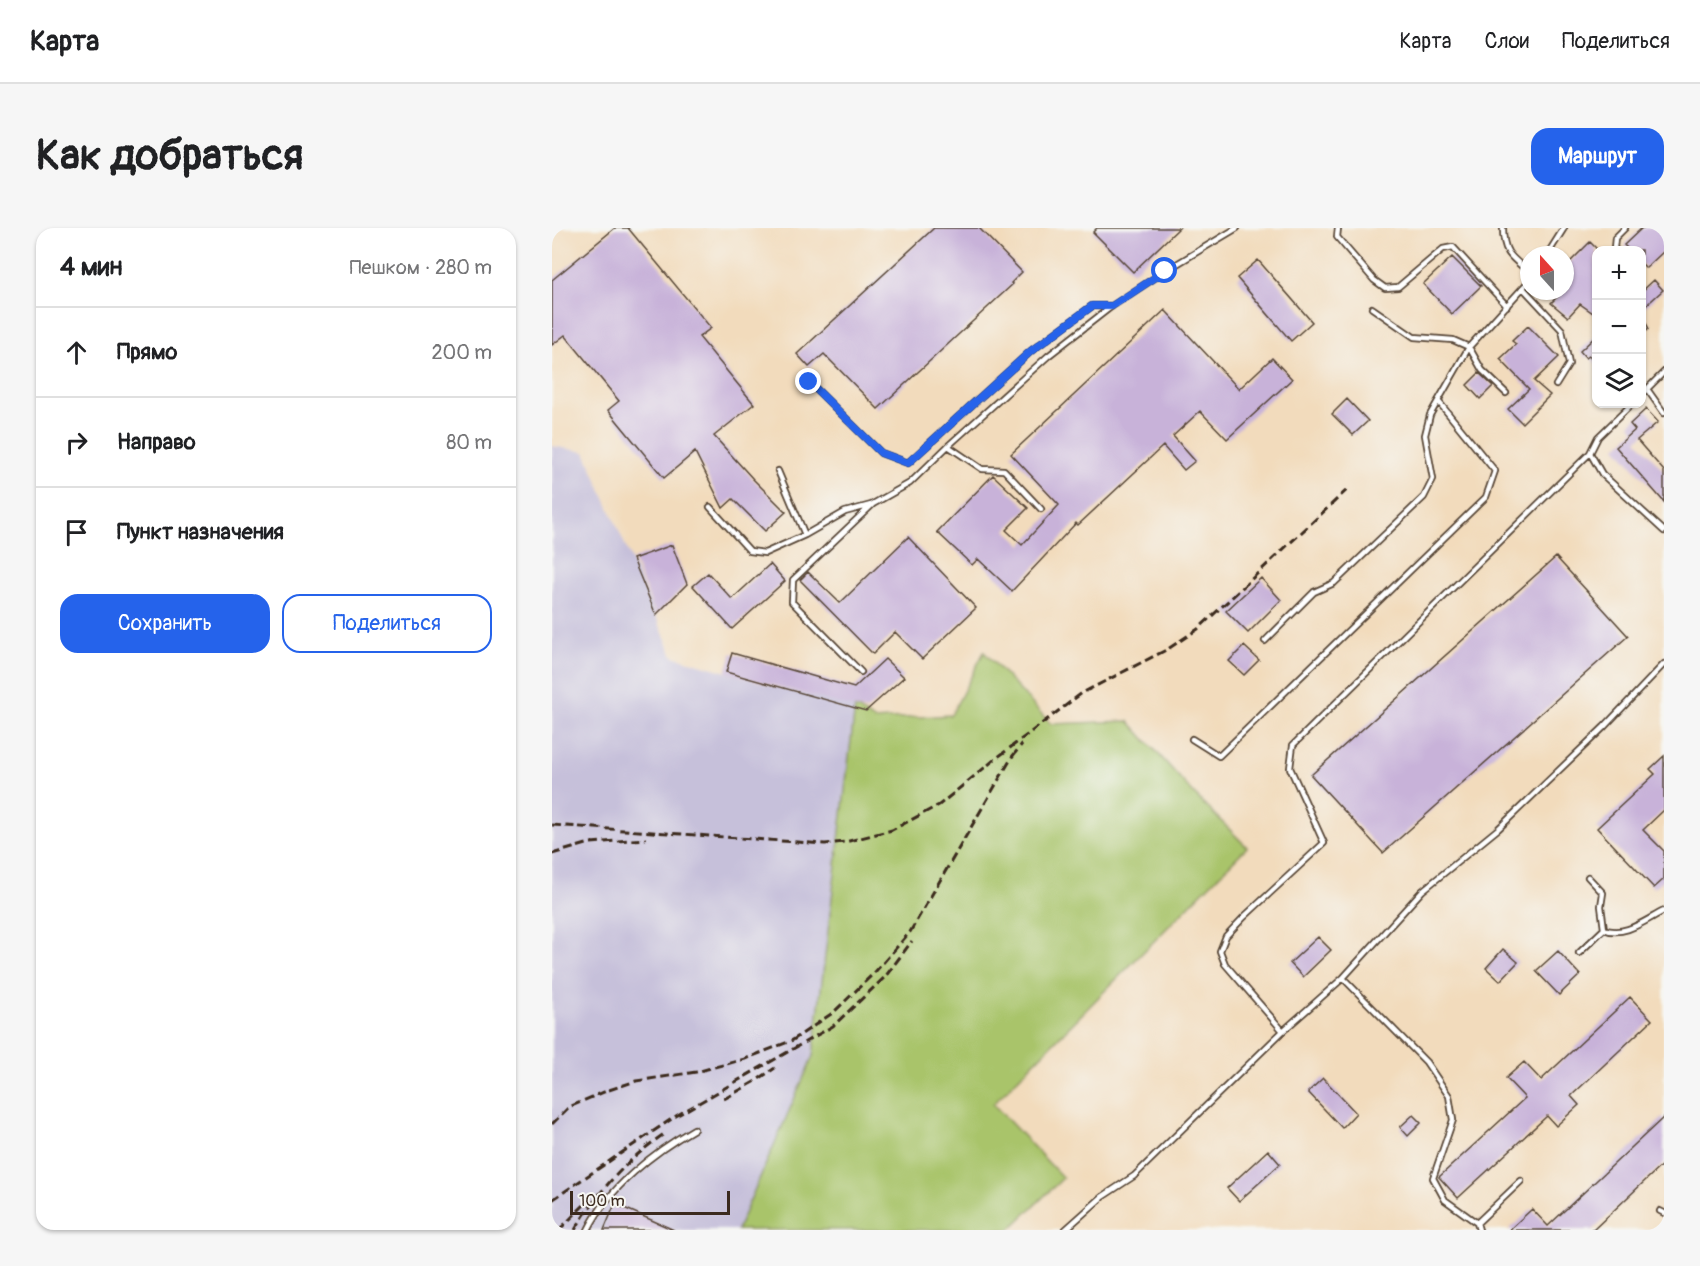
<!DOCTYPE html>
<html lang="ru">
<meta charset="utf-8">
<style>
body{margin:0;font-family:Pangolin,sans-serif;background:#f6f6f6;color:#202124}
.controls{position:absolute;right:18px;top:18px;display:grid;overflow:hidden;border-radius:12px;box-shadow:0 2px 4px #0004}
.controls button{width:54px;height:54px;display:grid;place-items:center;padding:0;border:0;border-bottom:2px solid #e0e0e0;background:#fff;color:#202124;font:30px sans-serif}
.compass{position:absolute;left:968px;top:18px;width:54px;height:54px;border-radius:50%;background:#fff;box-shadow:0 2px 4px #0004;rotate:339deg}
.scale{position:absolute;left:18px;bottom:15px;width:160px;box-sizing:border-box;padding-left:6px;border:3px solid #3b2a1e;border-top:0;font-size:16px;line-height:21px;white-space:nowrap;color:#3b2a1e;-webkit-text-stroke:4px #f6f6f2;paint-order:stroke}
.stop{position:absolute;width:18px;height:18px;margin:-14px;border:4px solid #2563eb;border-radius:50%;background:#fff}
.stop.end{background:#2563eb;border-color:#fff;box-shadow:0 2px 6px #0008}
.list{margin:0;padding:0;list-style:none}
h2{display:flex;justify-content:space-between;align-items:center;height:78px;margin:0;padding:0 24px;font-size:26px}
h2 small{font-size:20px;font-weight:400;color:#757577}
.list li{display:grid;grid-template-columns:39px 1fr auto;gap:18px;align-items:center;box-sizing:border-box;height:90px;padding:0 24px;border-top:2px solid #e0e0e0}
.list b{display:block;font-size:22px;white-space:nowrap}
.list em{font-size:20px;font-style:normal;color:#757577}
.actions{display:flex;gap:12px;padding:18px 24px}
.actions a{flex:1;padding:14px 0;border:2px solid #2563eb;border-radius:18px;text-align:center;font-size:21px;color:#2563eb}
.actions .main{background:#2563eb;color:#fff}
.icon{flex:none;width:33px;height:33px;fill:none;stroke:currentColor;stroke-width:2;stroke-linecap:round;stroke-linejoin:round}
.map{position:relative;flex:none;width:1112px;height:1002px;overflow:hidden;border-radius:18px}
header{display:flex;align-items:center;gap:36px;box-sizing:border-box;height:84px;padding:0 30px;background:#fff;border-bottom:2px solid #e0e0e0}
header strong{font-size:28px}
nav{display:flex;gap:33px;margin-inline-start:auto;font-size:21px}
.intro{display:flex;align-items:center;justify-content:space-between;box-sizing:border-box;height:144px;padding:0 36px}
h1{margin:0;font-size:42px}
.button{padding:15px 27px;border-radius:18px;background:#2563eb;color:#fff;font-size:21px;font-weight:700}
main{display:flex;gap:36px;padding:0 36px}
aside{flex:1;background:#fff;border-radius:18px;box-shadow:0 2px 4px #0004}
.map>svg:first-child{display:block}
</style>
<header>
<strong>Карта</strong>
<nav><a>Карта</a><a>Слои</a><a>Поделиться</a></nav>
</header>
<div class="intro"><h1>Как добраться</h1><a class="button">Маршрут</a></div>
<main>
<aside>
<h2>4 мин<small>Пешком · 280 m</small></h2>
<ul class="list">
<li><svg class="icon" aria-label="ahead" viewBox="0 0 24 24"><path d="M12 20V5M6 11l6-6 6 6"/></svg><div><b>Прямо</b></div><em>200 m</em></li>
<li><svg class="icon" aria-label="right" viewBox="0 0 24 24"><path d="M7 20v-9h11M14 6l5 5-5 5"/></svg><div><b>Направо</b></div><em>80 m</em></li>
<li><svg class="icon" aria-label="arrive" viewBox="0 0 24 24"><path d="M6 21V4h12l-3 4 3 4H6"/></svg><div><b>Пункт назначения</b></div></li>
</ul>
<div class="actions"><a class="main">Сохранить</a><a>Поделиться</a></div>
</aside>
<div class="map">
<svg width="1112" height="1002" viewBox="0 0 1112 1002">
<rect width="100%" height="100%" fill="#f6f6f2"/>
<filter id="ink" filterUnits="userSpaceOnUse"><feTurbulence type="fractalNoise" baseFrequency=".0167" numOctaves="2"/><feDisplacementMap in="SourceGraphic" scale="12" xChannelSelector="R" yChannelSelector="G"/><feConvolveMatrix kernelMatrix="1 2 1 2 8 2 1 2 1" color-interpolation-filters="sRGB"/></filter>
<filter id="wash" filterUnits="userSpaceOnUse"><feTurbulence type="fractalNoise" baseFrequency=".008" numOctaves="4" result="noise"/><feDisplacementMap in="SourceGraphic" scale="24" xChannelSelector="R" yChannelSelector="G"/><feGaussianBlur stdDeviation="1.35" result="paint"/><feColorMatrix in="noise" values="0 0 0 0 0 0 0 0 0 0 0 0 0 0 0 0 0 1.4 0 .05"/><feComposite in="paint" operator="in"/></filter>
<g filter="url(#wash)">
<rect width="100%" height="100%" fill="#f2dbbc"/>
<path fill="#c6c0da" d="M0 218 33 224 121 428 221 458 303 479 261 828 185 1002H0Z"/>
<path fill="#a9c46a" stroke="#727744" stroke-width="1.5" d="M432 424 499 496 577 493 643 567 695 619 441 876 511 950 457 1002H185L261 828 303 479 322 492 399 487Z"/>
<g id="blocks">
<path fill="#c8b2d9" d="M63 0H76L159 100 147 109 202 176 162 208 201 251 234 284 213 303 181 271 171 280 143 224 112 250 56 182 67 173 13 107 0 117V52Z
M382 0H427L470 44 459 55 461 56 326 181 272 126 257 139 245 126Z
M545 0H627L581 44 541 4Z
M1090 0H1112V23L1094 40 1089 35V22H1077L1072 17Z
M1038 14 1044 20V87L1028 76 1016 89 999 75 1011 63H1013V39Z
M900 29 929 58 900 86 871 56Z
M706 32 760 94 739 113 685 50Z
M1102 52 1111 62 1089 82V64Z
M613 82 687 161 720 130 740 151 675 211 648 183 621 208 643 233 632 242 611 218 526 297 524 295 460 363 426 331 420 337 385 304 441 247 476 280 454 302 470 317 507 277 459 226Z
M976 98 1007 129 982 153 998 167 970 195 956 181 977 161 948 131 964 116 960 113Z
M1044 108V136L1037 128 1034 130 1028 123Z
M927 145 941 158 928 171 915 157Z
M795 171 816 193 801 207 780 186Z
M1094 181 1106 194 1085 212 1112 243V274L1064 219 1083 202 1078 196Z
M356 309 424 380 370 431 343 404 321 426 248 352 256 344 288 375Z
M120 317 135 356 104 387 81 331Z
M1004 329 1076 408 831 625 759 547Z
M218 336 233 353 180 401 141 358 156 345 180 371Z
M709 350 729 372 696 405 674 383Z
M692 418 707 432 692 447 677 433Z
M180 425 302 460 333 431 352 449 314 483 174 444Z
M1112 528V582L1091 602 1112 623V651L1102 660 1045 600 1103 546 1098 541Z
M766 709 779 722 751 749 738 735Z
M951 721 966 734 948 753 934 740Z
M1006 723 1028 747 1007 767 984 743Z
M1078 769 1100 792 1019 868 1027 877 1004 898 995 888 906 970 887 949 973 870 954 850 972 834 989 852Z
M771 850 804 885 790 900 756 864Z
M861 887 869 895 856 908 848 899Z
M1112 889V935L1041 1002H957L980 981 996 998Z
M716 922 728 936 687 973 675 960Z
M63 976 122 1002H52Z"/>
</g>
</g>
<g filter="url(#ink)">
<use href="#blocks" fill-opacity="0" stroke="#564536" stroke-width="1.5"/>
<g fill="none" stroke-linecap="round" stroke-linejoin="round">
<g stroke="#564536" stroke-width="8">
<path id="service" d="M786 0 785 9 822 52 833 60 846 59 891 21 901 19 955 78
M951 0C951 25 959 29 977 44
M1064 22 1062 20 1063 10 1073 0
M995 27 1012 0
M971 60 1010 102 1017 136 1004 157
M820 80 862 109 901 112 917 119 930 142 954 165
M1090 95 1093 100
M257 154 329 225 356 235 479 123 540 78H560
M1095 161 1112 185
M1090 166 1112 144
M396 218 430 241 452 242 489 281
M1038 225 1050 246 1112 303
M226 243 253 307 293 284 319 277
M158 279 198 323 213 325 253 307
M713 413 762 364 782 355 872 269 881 251 873 207 878 187 886 173
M309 444 240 374 241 352 321 276 358 255 396 218 496 128 560 78 613 43 685 0
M640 511 667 528 934 269 943 243 886 173 917 119 977 53
M1036 649 1051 665 1049 678 1052 701C1072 710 1095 691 1112 683
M1027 725 1052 701
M791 750 874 834 897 868 901 892 881 950 893 972 925 995
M731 803 673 736 668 723 674 708 692 689 772 615 738 540 741 517 1038 225 1046 209 1080 176
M1108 983 1112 985
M36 1002C57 959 102 924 142 901
M513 1002 550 969 582 948 731 803 791 750 870 663 946 601 1052 499 1112 436
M927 1002 925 995 969 953"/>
</g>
<use href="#service" stroke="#fff" stroke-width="4.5"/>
<path stroke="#3b2a1e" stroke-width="3" stroke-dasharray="9 4.5" stroke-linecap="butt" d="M0 597 273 616 293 614 340 602 387 577 442 532 530 465 616 421 646 401 797 260
M0 626 38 615 94 611
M172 871 204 853 223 840
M0 896 17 879 54 863 84 853 144 844 193 831 241 812 282 784 323 744 358 704 460 529 470 516
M0 972 124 888 281 798 333 749 360 713
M7 1002 32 977
M23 1002C45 964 76 931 112 906"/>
</g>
</g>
<g fill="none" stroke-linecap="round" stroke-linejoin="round" filter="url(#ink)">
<path stroke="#2563eb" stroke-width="8" d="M257 154 329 225 356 235 479 123 540 78H560L613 43"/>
</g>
</svg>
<div class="controls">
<button>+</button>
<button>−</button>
<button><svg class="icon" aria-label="layers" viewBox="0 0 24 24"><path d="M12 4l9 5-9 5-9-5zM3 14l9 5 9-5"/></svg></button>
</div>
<svg class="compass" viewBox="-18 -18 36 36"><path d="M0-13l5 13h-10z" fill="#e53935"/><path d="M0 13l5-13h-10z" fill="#757577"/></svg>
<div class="scale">100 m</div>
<div class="stop" style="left:613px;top:43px"></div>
<div class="stop end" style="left:257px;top:154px"></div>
</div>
</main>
